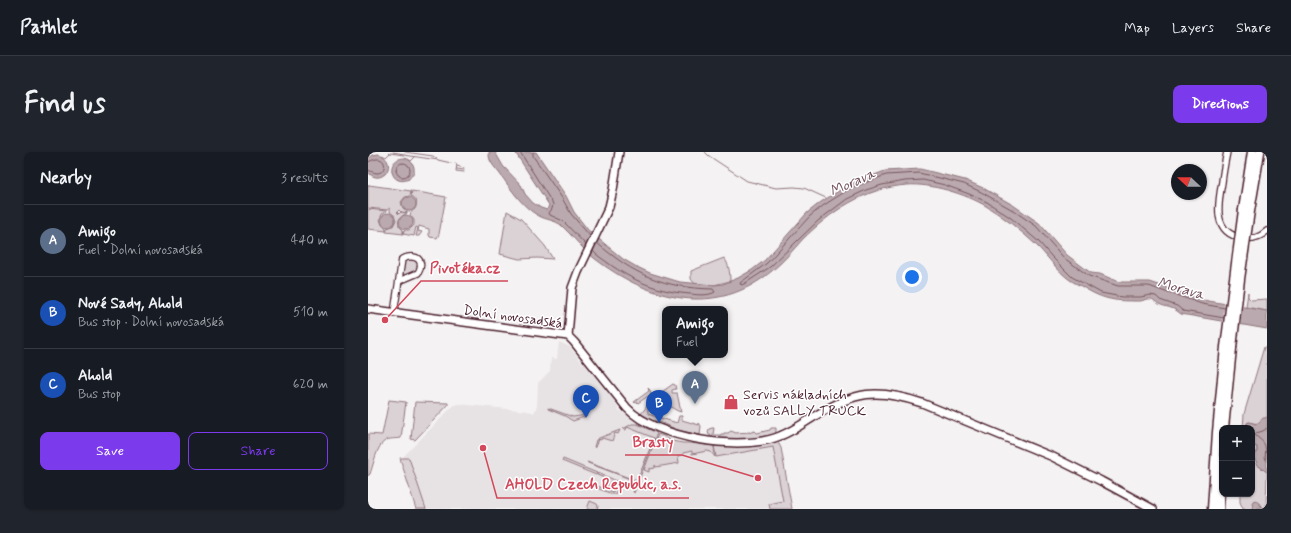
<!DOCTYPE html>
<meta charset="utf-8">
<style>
body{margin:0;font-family:Mynerve,sans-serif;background:#20242c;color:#f1f3f6}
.controls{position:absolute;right:12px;bottom:12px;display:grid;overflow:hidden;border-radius:8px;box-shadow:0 1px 3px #0004}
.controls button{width:36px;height:36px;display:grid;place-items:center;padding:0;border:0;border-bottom:1px solid #363941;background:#171b24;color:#f1f3f6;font:20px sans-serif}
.compass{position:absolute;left:803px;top:12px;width:36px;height:36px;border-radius:50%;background:#171b24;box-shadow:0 1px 3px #0004;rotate:292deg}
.you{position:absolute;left:544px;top:125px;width:14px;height:14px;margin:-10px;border:3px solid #fff;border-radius:50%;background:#1a73e8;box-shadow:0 0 0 6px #1a73e833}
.badge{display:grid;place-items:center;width:26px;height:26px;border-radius:50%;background:#7c3aed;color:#fff;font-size:13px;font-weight:700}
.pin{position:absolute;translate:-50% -33px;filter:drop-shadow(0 1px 2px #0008)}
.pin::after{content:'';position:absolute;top:21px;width:14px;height:12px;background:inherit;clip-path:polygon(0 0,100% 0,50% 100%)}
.popup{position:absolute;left:294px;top:154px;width:66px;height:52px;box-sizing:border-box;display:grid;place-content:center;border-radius:8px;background:#171b24;filter:drop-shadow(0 1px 3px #0005);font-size:13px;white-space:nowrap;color:#9ea1a6}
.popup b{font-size:15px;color:#f1f3f6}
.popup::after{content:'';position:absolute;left:50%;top:100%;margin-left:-8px;border:8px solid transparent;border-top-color:#171b24}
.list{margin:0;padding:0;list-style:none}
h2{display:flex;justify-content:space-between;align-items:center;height:52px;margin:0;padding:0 16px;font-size:17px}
h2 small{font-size:13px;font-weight:400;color:#9ea1a6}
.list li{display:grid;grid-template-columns:26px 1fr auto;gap:12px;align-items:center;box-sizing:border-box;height:72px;padding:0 16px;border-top:1px solid #363941}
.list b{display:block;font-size:15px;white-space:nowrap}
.list p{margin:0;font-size:13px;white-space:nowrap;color:#9ea1a6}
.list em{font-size:13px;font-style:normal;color:#9ea1a6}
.actions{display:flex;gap:8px;padding:12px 16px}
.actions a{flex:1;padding:9px 0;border:1px solid #7c3aed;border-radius:8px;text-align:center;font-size:14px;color:#7c3aed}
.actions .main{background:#7c3aed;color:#fff}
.map{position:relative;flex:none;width:899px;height:357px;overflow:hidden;border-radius:8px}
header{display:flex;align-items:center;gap:24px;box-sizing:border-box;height:56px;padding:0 20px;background:#171b24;border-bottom:1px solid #363941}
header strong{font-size:19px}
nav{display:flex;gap:22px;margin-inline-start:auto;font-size:14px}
.intro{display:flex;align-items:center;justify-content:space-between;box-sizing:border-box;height:96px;padding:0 24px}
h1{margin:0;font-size:28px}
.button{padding:10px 18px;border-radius:8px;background:#7c3aed;color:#fff;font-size:14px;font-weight:700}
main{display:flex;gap:24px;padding:0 24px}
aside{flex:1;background:#171b24;border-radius:8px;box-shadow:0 1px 3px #0004}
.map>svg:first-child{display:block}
</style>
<header>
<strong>Pathlet</strong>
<nav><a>Map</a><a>Layers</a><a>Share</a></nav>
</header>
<div class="intro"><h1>Find us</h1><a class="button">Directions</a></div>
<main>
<aside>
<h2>Nearby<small>3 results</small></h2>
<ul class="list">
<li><span class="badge" style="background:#5c6f8a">A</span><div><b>Amigo</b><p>Fuel · Dolní novosadská</p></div><em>440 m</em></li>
<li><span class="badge" style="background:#1a4fb4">B</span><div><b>Nové Sady, Ahold</b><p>Bus stop · Dolní novosadská</p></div><em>510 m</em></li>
<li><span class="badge" style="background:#1a4fb4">C</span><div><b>Ahold</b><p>Bus stop</p></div><em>620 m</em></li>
</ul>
<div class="actions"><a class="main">Save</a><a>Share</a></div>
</aside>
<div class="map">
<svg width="899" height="357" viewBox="0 0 899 357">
<rect width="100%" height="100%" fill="#f4f2f2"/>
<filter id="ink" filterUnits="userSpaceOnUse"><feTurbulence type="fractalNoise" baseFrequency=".025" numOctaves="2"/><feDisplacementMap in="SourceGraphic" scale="8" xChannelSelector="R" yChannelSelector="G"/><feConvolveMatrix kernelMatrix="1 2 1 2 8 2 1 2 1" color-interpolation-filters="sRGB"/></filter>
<g filter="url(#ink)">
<path fill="#e7e2e3" d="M191 190 202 195 216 213H217L249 252 248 253 251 258 279 278 303 289 315 292 363 296 407 293 418 357H52L35 307V305L85 254 90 252 160 259 166 261 169 254 170 231 182 219 183 206 189 207Z"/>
<path fill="#dbd2d5" stroke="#927880" d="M1 33 43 39 42 44 37 45 33 50 35 56 39 59V61L33 60 31 58 29 60 31 62 33 60 39 61C34 64 29 66 31 74L35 78V82L18 80 19 76 25 74 28 68 26 63 22 60V56L19 58 0 56V34Z
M44 39 78 45 71 82 69 86 62 85 61 83V77L51 74 50 79 54 80 51 84H48L50 76 48 75 46 84 35 82 36 78H41L46 73V68L42 63 43 60 47 57C50 51 49 46 43 44Z
M0 57 19 59 14 62 12 67 14 73 18 76V79L0 77Z
M139 59 153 67 177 94 185 107 169 106 151 107 132 102Z
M356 106C361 112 362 121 362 129L346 133 327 132 323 127V119Z
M47 107 51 112 49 119 34 124 35 111 39 108Z
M880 140V145L883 148 899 147V159L878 155Z
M896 195H899V265C893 271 889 273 881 270L879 271 878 276H875L876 262Z
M305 232 307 233 308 237 304 238V241H309L313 260C305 258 296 250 291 244V242Z
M280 236 282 238 283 242 270 251 269 250 267 251 266 250 281 239Z
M21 248 38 250 33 286C28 287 21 286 17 289 9 293 5 314 2 322L0 324V282L14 283Z
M47 250 80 251V253L47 288 43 287Z
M278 253H280V262L309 271 311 264H314V268L331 273V271L333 274 332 283 309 278 297 272 283 268 273 262 279 254Z
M180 256 205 265 219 263V264L205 269 197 264 180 257Z
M264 272H269L289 281 266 341 261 330 262 327 220 311 219 310 269 329 286 286 259 275 258 278 255 277Z
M344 276H346L345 283H353V282H356V281H360L363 279 368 281C373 280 377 281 382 280V281L383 280 387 279 389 281 402 278 403 276H408V280L406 282C386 288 365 287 344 286V284L341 283 340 280 341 277Z
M252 278 250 282 247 281 244 289 234 286 233 288 230 287 227 296 226 295 228 288 231 286Z
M290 282 296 284 304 289 315 291H322L346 294 347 305 343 300 339 299 324 302V299L315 301V303L310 304 311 311 288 315 287 313V316L281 317V320L276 318Z
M407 291 411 292 413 296 424 357H402L401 352 415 349 405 295 348 305 346 294H383Z
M884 293 889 295V302L885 304 889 309 888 312 899 320 898 357C894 357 893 355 891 351L885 355 886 357H875L872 350V342H884Z
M32 306H41L58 357H48Z
M195 307 229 321 228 323 194 309Z
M230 321 249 329 251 332 250 336 237 331 239 327 229 323Z
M226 333 235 336 237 333 240 334 239 338 245 340 246 337 241 335 249 338 247 342H244L226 335Z
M222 349 229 352 230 354 229 357H219Z"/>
<path fill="#baa9ae" stroke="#8d727a" d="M121 0H127L135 14 153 33 157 42 165 51 173 56 179 58 181 53 147 0H168L198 44 206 60 220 78 255 107 267 114 282 121 312 130 346 133 355 132 370 126 384 118 397 108 439 61 453 50 482 32 517 19 552 17 597 28 615 36 645 53 671 71 699 103 723 121 732 122 751 130H782L797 135 804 138 812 140 835 148 899 159V177L813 162C804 154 799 156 791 152 787 150 785 146 780 147 777 147 775 149 772 149 765 149 753 149 747 148 734 146 724 141 713 134 709 132 705 130 702 128 689 119 679 103 667 92 652 78 636 65 618 54 598 42 562 31 539 33 497 36 463 59 434 88 425 98 416 109 405 118 348 167 280 148 226 106 214 97 205 84 194 74 188 68 178 68 171 64 154 55 143 37 132 22 129 18 124 13 122 8 121 6 121 3 121 0Z
M10 2C20 5 24 14 17 22 11 27 5 26 0 20V7L5 3Z
M37 6C43 8 47 13 46 20L41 27C22 36 16 6 37 6Z
M34 52a7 7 0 1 1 14 0a7 7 0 1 1-14 0Z
M13 68a7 7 0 1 1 14 0a7 7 0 1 1-14 0Z
M31 70a7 7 0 1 1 14 0a7 7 0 1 1-14 0Z
M899 265V320L888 312 889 309 885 307V304L889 301V295L884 293V276H878L879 271 882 270 888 272 891 271 894 266H897Z
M887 348C891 350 892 354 896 357L899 356V357H886L884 352 885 349Z"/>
<path fill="#f4f2f2" d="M857 149 875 152 872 175 854 172Z"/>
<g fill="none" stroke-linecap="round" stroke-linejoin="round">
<path stroke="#77565f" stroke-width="1" d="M152 0 185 52 184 57 181 61 182 63 195 69 218 93
M165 0V4L194 46 203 62 222 84
M0 10C3 9 6 7 9 7 19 6 19 21 9 21 6 21 3 19 0 18
M28 18a7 7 0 1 1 14 0a7 7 0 1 1-14 0Z
M225 99C229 104 235 107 240 111 265 129 291 140 323 142 330 143 340 144 347 140L345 137C296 136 266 123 229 91
M856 166 815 159 809 154 792 148 788 144 782 143 773 145H754L733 141 704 125 684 105 671 90 643 66 619 50 601 42 577 33 555 28 537 29 514 33 498 38 479 47 451 68 402 115 376 132 373 133 372 131 399 111 442 64 456 53 483 36 518 23 551 21 596 32 613 40 643 57 668 74 696 106 721 124 750 134H781L803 142 811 144 834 152 857 156
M899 276 895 279 888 281 887 283C896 291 899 291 897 306L899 309"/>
<path stroke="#8d727a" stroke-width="1" d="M25 0 36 2
M37 0 65 4 70 8 83 11
M337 0 341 4 379 29 408 36 426 35 436 36 458 46
M14 3 18 5 22 1 70 8
M40 7 43 9 47 5
M87 11 89 12 88 19 96 20
M89 14 96 16
M89 17 96 18"/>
<g stroke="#4a1f2b" stroke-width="8">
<path id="minor" d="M859 0C857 10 855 20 854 30 850 52 844 81 874 86 884 88 891 86 899 79
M26 161 34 107C37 106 41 104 45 105 54 106 54 115 50 121L31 129"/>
</g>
<g stroke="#4a1f2b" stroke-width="10">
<path id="major" d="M0 157 200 184 206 190 259 256C288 287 374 300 412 284 425 279 436 271 447 264 487 239 509 236 554 251L685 305 733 329 785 357
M200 184 204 136 210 120 241 55 245 38 251 0"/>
</g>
<g stroke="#4a1f2b" stroke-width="11">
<path id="highway" d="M875 58 884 0
M882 59 892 0
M856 276 864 196
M844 357 849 280 857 195
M851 357 854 308"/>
</g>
<use href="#minor" stroke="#fff" stroke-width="5.5"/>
<use href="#major" stroke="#fff" stroke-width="7"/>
<use href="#highway" stroke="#fff" stroke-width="8"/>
<g stroke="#4a1f2b" stroke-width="11" stroke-linecap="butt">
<path id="highway-bridge" d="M857 195 875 58
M864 196 872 127 882 59"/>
</g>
<use href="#highway-bridge" stroke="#fff" stroke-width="8"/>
</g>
</g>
<defs>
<g id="shop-bare" transform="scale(1.2)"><path d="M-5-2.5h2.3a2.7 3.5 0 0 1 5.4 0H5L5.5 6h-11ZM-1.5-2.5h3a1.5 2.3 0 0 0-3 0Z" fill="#d1495b" stroke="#fff" stroke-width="2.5" paint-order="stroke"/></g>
</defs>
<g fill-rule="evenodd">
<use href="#shop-bare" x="363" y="250"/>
</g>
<g text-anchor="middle" stroke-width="3" stroke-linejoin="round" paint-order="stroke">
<g font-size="14" fill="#4a1f2b" stroke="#fff">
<text transform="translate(145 164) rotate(8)" y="5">Dolní novosadská</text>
</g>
<g font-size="14" fill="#4a1f2b" stroke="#fff" text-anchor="start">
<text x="375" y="247">Servis nákladních<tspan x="375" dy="16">vozů SALLY TRUCK</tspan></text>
</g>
<g font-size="15" font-style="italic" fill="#714f59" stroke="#fff">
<text transform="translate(484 30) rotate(-24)" y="5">Morava</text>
<text transform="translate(813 136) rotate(16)" y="5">Morava</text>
</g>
</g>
<path fill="none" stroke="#d1495b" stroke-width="1.5" d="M17 168L53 129H140M390 326L314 303H257M115 296L129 346H321"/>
<g fill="#d1495b" stroke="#fff" stroke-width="1.5">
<circle cx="17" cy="168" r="4"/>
<circle cx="390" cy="326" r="4"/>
<circle cx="115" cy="296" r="4"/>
</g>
<g font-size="15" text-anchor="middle" font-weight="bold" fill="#d1495b" stroke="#fff" stroke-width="3" stroke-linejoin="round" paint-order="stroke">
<text x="97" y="121">Pivotéka.cz</text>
<text x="285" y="295">Brasty</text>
<text x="225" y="337">AHOLD Czech Republic, a.s.</text>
</g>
</svg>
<div class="controls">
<button>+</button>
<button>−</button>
</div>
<svg class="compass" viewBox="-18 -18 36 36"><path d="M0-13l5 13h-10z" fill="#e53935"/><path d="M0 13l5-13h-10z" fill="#9ea1a6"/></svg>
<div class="you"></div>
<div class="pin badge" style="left:327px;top:252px;background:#5c6f8a">A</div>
<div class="popup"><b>Amigo</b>Fuel</div>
<div class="pin badge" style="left:291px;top:271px;background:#1a4fb4">B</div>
<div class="pin badge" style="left:218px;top:266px;background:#1a4fb4">C</div>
</div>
</main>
